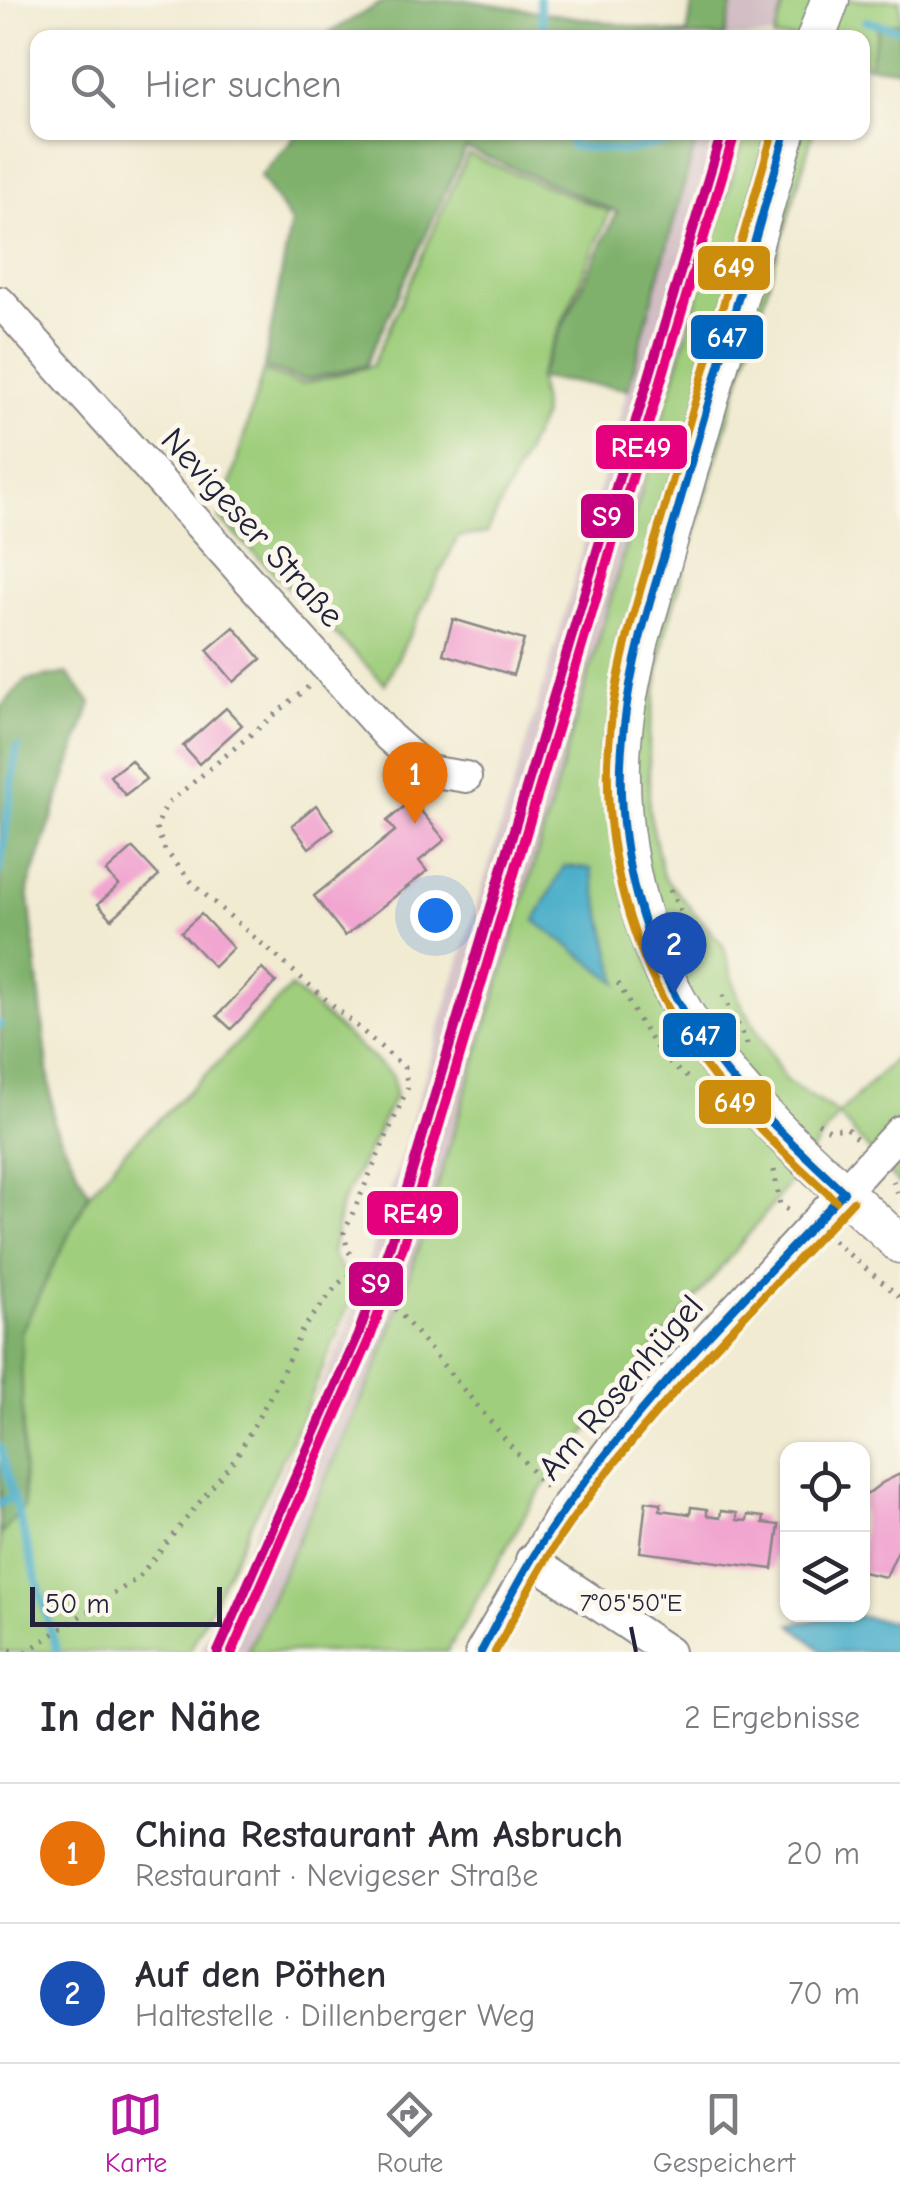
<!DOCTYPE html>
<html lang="de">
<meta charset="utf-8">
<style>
body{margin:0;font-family:"Comic Neue",sans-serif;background:#f2f2f3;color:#2b2b33}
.controls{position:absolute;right:30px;bottom:30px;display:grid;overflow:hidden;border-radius:20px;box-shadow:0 2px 8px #0004}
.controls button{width:90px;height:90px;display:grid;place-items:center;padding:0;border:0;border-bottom:2px solid #e1e1e2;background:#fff;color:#2b2b33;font:50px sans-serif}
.scale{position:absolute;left:30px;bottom:25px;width:192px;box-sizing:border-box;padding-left:10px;border:5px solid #22223b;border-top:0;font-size:28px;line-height:35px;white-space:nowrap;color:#22223b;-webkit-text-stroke:8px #fbf7ec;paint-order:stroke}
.you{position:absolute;left:435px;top:915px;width:35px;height:35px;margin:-25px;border:8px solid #fff;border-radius:50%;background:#1a73e8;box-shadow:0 0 0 15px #1a73e833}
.badge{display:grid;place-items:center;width:65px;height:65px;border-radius:50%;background:#b5179e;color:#fff;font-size:32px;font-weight:700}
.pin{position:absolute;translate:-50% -82px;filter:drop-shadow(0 2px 5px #0008)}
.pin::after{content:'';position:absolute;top:52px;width:35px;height:30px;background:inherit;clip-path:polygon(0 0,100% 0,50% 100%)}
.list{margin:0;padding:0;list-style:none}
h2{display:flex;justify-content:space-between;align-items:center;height:130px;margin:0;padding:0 40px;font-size:42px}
h2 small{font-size:32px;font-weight:400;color:#7c7c81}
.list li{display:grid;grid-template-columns:65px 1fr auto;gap:30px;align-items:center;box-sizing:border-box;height:140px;padding:0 40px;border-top:2px solid #e1e1e2}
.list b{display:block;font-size:38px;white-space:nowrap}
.list p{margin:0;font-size:32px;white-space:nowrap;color:#7c7c81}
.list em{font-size:32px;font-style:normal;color:#7c7c81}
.icon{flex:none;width:55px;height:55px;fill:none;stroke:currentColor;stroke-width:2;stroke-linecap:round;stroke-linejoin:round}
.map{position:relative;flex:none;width:900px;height:1652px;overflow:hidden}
.search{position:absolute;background:#fff;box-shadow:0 2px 8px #0004;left:30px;right:30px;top:30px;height:110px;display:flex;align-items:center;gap:25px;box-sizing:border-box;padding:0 35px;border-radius:20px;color:#7c7c81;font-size:38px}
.sheet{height:410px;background:#fff}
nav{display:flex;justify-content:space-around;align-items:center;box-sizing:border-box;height:140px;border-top:2px solid #e1e1e2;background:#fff;font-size:28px;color:#7c7c81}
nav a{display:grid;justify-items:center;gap:5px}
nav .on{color:#b5179e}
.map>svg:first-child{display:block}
</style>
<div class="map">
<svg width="900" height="1652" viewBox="0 0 900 1652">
<rect width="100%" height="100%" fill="#fbf7ec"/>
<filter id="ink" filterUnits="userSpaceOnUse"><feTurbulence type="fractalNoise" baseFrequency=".01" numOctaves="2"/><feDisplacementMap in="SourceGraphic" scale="20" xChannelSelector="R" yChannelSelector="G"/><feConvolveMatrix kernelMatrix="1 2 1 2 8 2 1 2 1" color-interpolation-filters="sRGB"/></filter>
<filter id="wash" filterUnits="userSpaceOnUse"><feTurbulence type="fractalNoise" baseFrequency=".0048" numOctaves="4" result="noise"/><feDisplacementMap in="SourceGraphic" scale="40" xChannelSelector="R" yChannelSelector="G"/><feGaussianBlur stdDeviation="2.25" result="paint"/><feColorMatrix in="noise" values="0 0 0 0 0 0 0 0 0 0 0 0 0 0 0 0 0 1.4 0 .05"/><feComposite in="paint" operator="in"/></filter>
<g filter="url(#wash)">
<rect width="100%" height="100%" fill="#f1ebd2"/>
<path fill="#d2bec4" d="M736 0H785L774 37H725Z
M699 133H745L508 954 412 1268 379 1361 247 1652H200L343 1336 378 1232 558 637Z"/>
<path fill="#9fce7c" stroke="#60785c" stroke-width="2.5" d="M785 0H900V22L879 25 869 66 863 65 862 38H774Z
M745 133H813L664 637 649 736V810L663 876 723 945 739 999 786 1081 839 1114 900 1054V1186L838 1115 775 1202 564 1459 532 1503 447 1652H247L379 1361 412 1268 508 954Z
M468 154 610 212 538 378 543 415 487 533 458 537 385 684 220 519 263 371 302 384 372 366Z
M291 987 393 1076 395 1096 340 1207 332 1255 355 1290 303 1416 189 1652H0V1535L21 1331 89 1194 126 1150 214 1067Z"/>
<path fill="#7fb16c" stroke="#506a54" stroke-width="2.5" d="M386 0H466L687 35 693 0H734L724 37H328L330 32Z
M900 22V69L869 66 879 25Z
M294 133H698L628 389 538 378 617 212 466 148 365 366 303 380 264 368 291 222 260 176 293 140Z
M67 673 91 703 28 889 54 1124 89 1194 21 1332 24 1507 0 1536V708L25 681Z"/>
<path fill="#4aaec9" stroke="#366882" stroke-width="2.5" d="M564 866 591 869 618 983 535 921Z
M848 1615 900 1622V1652H823L791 1624Z"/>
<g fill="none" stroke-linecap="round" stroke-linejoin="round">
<path stroke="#4aaec9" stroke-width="8" d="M539 0 545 38
M866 21 900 30
M567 132 571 146 624 151 674 141
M0 870 17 747
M0 1024V1025
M0 1448 13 1495
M0 1504 13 1495 57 1652"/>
</g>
<g id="blocks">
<path fill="#f1a5d0" d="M453 619 524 640 513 675 443 654Z
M234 627 261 659 234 682 207 650Z
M226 708 242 725 199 764 183 746Z
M131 760 146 779 125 795 110 776Z
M412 800 445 840 419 861 427 871 345 936 314 896 395 831 387 821Z
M316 805 334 829 309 848 292 825Z
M133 848 159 876 112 919 98 904 119 885 106 872Z
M201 914 233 948 214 967 181 932Z
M262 969 276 982 231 1029 217 1016Z
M900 1474V1546L886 1577 862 1572V1498L882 1483Z
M646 1501 661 1503 660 1510 690 1514 691 1507 707 1509V1516L720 1518 721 1511 737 1513V1520L747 1521 748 1515 764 1517 763 1523 779 1525 773 1569 640 1552Z"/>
</g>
</g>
<g filter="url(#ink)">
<use href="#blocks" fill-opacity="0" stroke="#8a8686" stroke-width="2.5"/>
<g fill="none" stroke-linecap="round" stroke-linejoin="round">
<g stroke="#8a8686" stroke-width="34">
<path id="minor" d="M0 302 389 737 428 771 466 777
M531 1560 669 1652
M481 1652 564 1509 617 1441 687 1361 900 1131"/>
</g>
<g stroke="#8a8686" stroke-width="41">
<path id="major" d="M816 38 830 0
M786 132 640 639C630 683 620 728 621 775 621 872 652 976 712 1054 766 1125 835 1184 900 1244"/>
</g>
<path stroke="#8a8686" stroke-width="5" stroke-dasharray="2.5 8" stroke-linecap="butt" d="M308 687 166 805 156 828 165 850 194 885 404 1067 408 1087 344 1233 348 1251 546 1488
M670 890 691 933
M618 983C638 1018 655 1057 690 1079
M723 995 748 1046
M818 1123 830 1130 847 1128 856 1138
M774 1170 780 1205 791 1212
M893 1181 900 1199
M833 1241 900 1297
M0 1647 17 1652
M26 1652 138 1578 237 1456 278 1382 302 1330 338 1284 361 1266"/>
<use href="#minor" stroke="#fff" stroke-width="30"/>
<use href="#major" stroke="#fff" stroke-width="38"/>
<g stroke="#fbf7ec" stroke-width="15">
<path id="bus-1" d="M786 132C750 257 714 381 679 505 658 577 632 650 624 726 610 840 643 963 713 1055 751 1106 798 1149 844 1192
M481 1652C505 1607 528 1561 557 1520 640 1400 745 1298 844 1192"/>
</g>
<g stroke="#fbf7ec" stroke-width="15">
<path id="bus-2" d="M773 132C737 256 702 380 666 503 645 576 620 648 611 723 597 841 631 963 700 1059 739 1112 788 1157 836 1201
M495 1652C518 1610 540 1566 567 1527 650 1408 755 1306 853 1201"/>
</g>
<use href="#bus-1" stroke="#0065bd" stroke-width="8"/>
<use href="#bus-2" stroke="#cc8c0c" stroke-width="8"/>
<g stroke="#fbf7ec" stroke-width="18">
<path id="rail-1" d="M218 1652 358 1335 391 1242 722 132"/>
</g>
<g stroke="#fbf7ec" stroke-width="18">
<path id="rail-2" d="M232 1652 369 1340 403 1246 734 136"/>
</g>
<use href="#rail-1" stroke="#c7007f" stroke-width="10"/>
<use href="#rail-2" stroke="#e5007d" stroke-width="10"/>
</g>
</g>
<path fill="none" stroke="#22223b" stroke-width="4" d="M631 1627 636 1652"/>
<g text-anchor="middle" stroke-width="10" stroke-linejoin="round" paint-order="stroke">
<g font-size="35" fill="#22223b" stroke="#fbf7ec">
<text transform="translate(253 527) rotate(48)" y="12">Nevigeser Straße</text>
<text transform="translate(620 1387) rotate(-49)" y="12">Am Rosenhügel</text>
</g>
</g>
<g font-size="25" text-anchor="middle" fill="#22223b" stroke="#fbf7ec" stroke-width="10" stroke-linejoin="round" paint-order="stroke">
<text x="631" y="1611">7°05'50"E</text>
</g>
<g stroke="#fbf7ec" stroke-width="4">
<rect x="696" y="244" width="76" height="48" rx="10" fill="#cc8c0c"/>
<rect x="689" y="313" width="76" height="48" rx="10" fill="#0065bd"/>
<rect x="594" y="423" width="95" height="48" rx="10" fill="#e5007d"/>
<rect x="579" y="492" width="57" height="48" rx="10" fill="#c7007f"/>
<rect x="661" y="1011" width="77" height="48" rx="10" fill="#0065bd"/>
<rect x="697" y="1078" width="76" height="48" rx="10" fill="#cc8c0c"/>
<rect x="365" y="1189" width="95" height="48" rx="10" fill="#e5007d"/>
<rect x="347" y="1260" width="58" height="48" rx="10" fill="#c7007f"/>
</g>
<g font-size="28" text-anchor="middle" font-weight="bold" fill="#fff">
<text x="734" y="277">649</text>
<text x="727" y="347">647</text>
<text x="641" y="457">RE49</text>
<text x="607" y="526">S9</text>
<text x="700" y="1045">647</text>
<text x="735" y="1112">649</text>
<text x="413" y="1223">RE49</text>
<text x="376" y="1293">S9</text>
</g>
</svg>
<div class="controls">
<button><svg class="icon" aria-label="locate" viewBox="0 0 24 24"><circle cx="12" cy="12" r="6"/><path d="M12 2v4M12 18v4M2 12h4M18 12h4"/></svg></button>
<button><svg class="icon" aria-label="layers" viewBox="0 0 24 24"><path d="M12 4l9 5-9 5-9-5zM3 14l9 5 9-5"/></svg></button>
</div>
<div class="scale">50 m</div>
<div class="you"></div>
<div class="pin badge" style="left:415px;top:824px;background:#e8710a">1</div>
<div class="pin badge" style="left:674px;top:994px;background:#1a4fb4">2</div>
<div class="search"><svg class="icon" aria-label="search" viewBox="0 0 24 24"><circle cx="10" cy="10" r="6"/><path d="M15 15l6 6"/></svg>Hier suchen</div>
</div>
<section class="sheet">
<h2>In der Nähe<small>2 Ergebnisse</small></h2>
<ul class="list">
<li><span class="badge" style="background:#e8710a">1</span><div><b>China Restaurant Am Asbruch</b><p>Restaurant · Nevigeser Straße</p></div><em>20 m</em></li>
<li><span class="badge" style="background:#1a4fb4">2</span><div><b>Auf den Pöthen</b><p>Haltestelle · Dillenberger Weg</p></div><em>70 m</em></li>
</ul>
</section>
<nav>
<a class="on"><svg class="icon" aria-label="map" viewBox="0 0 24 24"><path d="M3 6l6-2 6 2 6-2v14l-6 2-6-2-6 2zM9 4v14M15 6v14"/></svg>Karte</a>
<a><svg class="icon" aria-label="directions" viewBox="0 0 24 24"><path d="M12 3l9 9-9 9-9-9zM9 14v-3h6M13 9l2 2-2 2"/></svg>Route</a>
<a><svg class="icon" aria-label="saved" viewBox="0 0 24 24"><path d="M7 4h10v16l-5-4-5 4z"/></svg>Gespeichert</a>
</nav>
